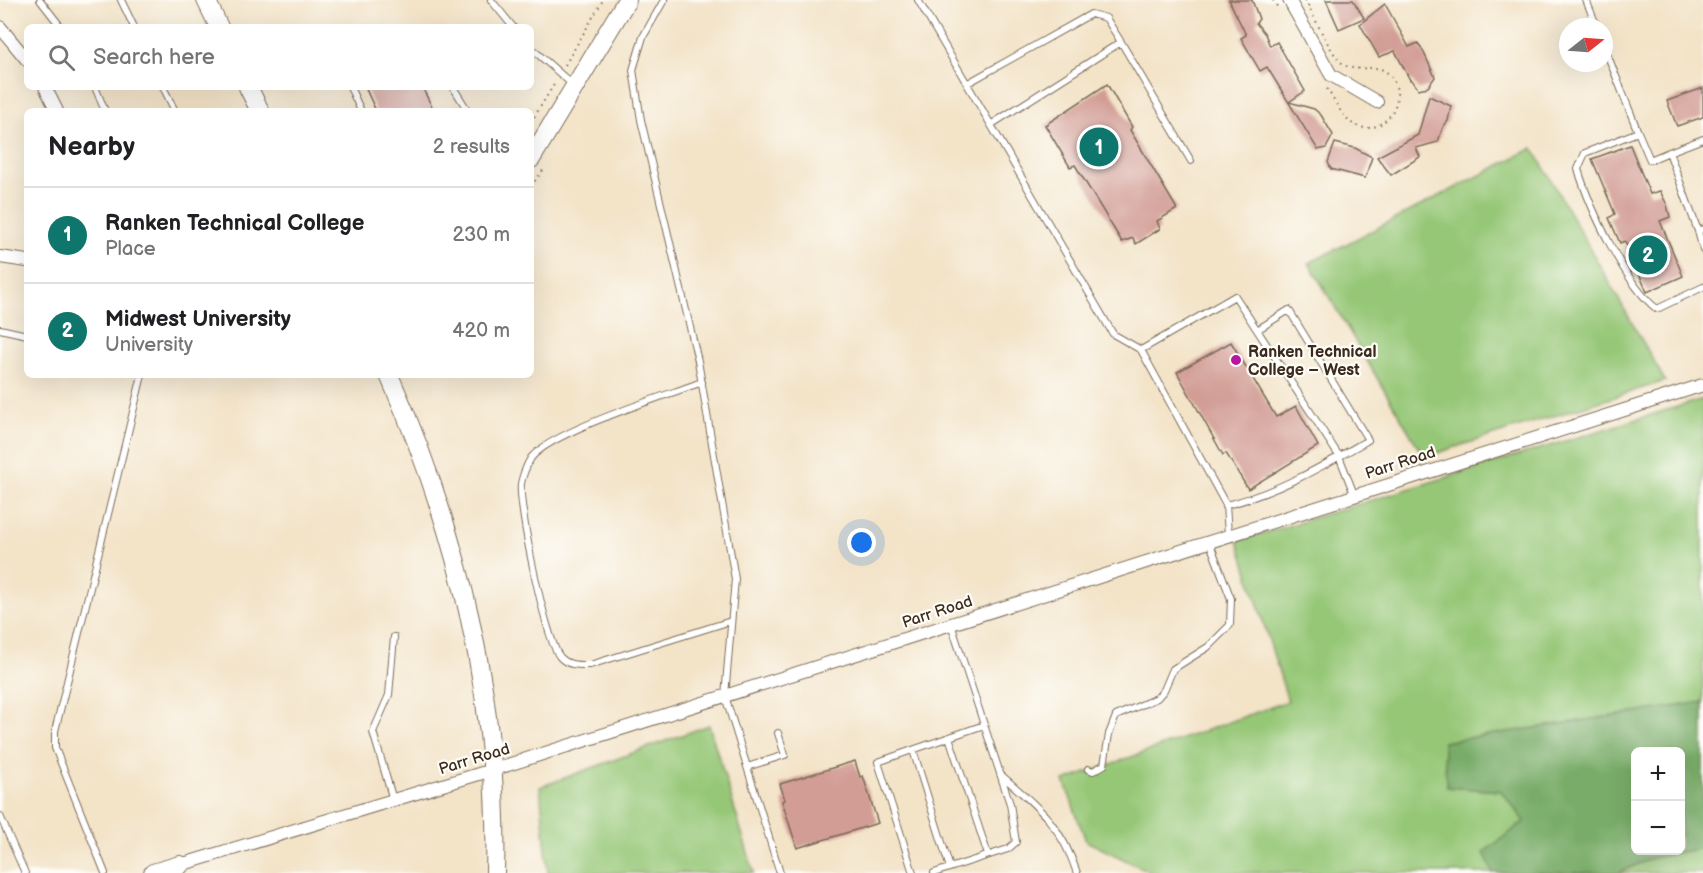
<!DOCTYPE html>
<meta charset="utf-8">
<style>
body{margin:0;font-family:"Balsamiq Sans",sans-serif;background:#f2f2f2;color:#202124}
.controls{position:absolute;right:18px;bottom:18px;display:grid;overflow:hidden;border-radius:9px;box-shadow:0 6px 24px #0002}
.controls button{width:54px;height:54px;display:grid;place-items:center;padding:0;border:0;border-bottom:2px solid #e0e0e0;background:#fff;color:#202124;font:30px sans-serif}
.compass{position:absolute;left:1559px;top:18px;width:54px;height:54px;border-radius:50%;background:#fff;box-shadow:0 6px 24px #0002;rotate:73deg}
.you{position:absolute;left:862px;top:543px;width:21px;height:21px;margin:-15px;border:4px solid #fff;border-radius:50%;background:#1a73e8;box-shadow:0 0 0 9px #1a73e833}
.badge{display:grid;place-items:center;width:39px;height:39px;border-radius:50%;background:#0f766e;color:#fff;font-size:20px;font-weight:700}
.pin{position:absolute;translate:-50% -50%;border:3px solid #fff;box-shadow:0 2px 6px #0006}
.list{margin:0;padding:0;list-style:none}
h2{display:flex;justify-content:space-between;align-items:center;height:78px;margin:0;padding:0 24px;font-size:26px}
h2 small{font-size:20px;font-weight:400;color:#757577}
.list li{display:grid;grid-template-columns:39px 1fr auto;gap:18px;align-items:center;box-sizing:border-box;height:96px;padding:0 24px;border-top:2px solid #e0e0e0}
.list b{display:block;font-size:22px;white-space:nowrap}
.list p{margin:0;font-size:20px;white-space:nowrap;color:#757577}
.list em{font-size:20px;font-style:normal;color:#757577}
.icon{flex:none;width:33px;height:33px;fill:none;stroke:currentColor;stroke-width:2;stroke-linecap:round;stroke-linejoin:round}
.map{position:relative;flex:none;width:1703px;height:873px;overflow:hidden}
.search{position:absolute;background:#fff;box-shadow:0 6px 24px #0002;left:24px;top:24px;width:510px;height:66px;display:flex;align-items:center;gap:15px;box-sizing:border-box;padding:0 21px;border-radius:9px;color:#757577;font-size:22px}
.panel{position:absolute;background:#fff;box-shadow:0 6px 24px #0002;left:24px;top:108px;width:510px;height:270px;border-radius:9px}
.map>svg:first-child{display:block}
</style>
<div class="map">
<svg width="1703" height="873" viewBox="0 0 1703 873">
<rect width="100%" height="100%" fill="#fdfcf7"/>
<filter id="ink" filterUnits="userSpaceOnUse"><feTurbulence type="fractalNoise" baseFrequency=".0167" numOctaves="2"/><feDisplacementMap in="SourceGraphic" scale="12" xChannelSelector="R" yChannelSelector="G"/><feConvolveMatrix kernelMatrix="1 2 1 2 8 2 1 2 1" color-interpolation-filters="sRGB"/></filter>
<filter id="wash" filterUnits="userSpaceOnUse"><feTurbulence type="fractalNoise" baseFrequency=".008" numOctaves="4" result="noise"/><feDisplacementMap in="SourceGraphic" scale="24" xChannelSelector="R" yChannelSelector="G"/><feGaussianBlur stdDeviation="1.35" result="paint"/><feColorMatrix in="noise" values="0 0 0 0 0 0 0 0 0 0 0 0 0 0 0 0 0 1.4 0 .05"/><feComposite in="paint" operator="in"/></filter>
<g filter="url(#wash)">
<rect width="100%" height="100%" fill="#f3e3c7"/>
<path fill="#96c777" stroke="#68784a" stroke-width="1.5" d="M1533 148 1665 381 1424 457 1309 263Z
M1703 399V702L1443 742 1447 787 1501 791 1526 822 1484 852 1493 873H1152L1086 841 1064 781 1288 701 1238 541Z
M709 725 754 873H548L540 787Z
M1703 848V873H1618L1652 858Z"/>
<path fill="#78ac68" stroke="#5a6b43" stroke-width="1.5" fill-rule="evenodd" d="M1703 702V848L1652 858 1618 873H1493L1484 852 1525 821 1501 791 1447 787 1443 742ZM1636 752H1680V850H1636Z"/>
<g id="blocks">
<path fill="#d29d95" d="M1229 0H1252L1259 19 1256 23 1265 34 1270 46 1277 42 1305 91 1289 102 1314 109 1321 115 1333 135 1326 148 1318 150 1267 67 1260 71 1241 38 1246 35Z
M1326 0H1353L1364 18 1339 29Z
M1385 4 1409 47 1418 43 1424 53 1435 77 1428 87 1418 89 1412 80H1410L1395 51 1379 57 1360 24Z
M1107 84 1132 127 1130 130 1177 209 1157 221 1160 229 1136 244 1133 238 1122 242 1075 165 1070 167 1045 125Z
M365 87H422L434 111H376Z
M1703 88V117L1677 126 1667 101Z
M1429 96 1451 106 1448 121 1443 127 1438 142 1416 148 1420 157 1391 175 1377 157 1418 135Z
M1335 143 1355 148 1372 157 1365 178 1331 169 1328 162Z
M1630 145 1650 194 1660 191 1667 205 1670 217 1660 221 1683 276 1647 292 1625 241 1620 243 1609 218 1615 214 1592 159Z
M1231 342 1276 417 1296 406 1318 446 1248 489 1226 453 1223 455 1177 372Z
M855 761 860 777 863 776 878 823 797 848 782 801 785 800 780 784Z"/>
</g>
</g>
<g filter="url(#ink)">
<use href="#blocks" fill-opacity="0" stroke="#7b6b59" stroke-width="1.5"/>
<g fill="none" stroke-linecap="round" stroke-linejoin="round">
<g stroke="#7b6b59" stroke-width="8">
<path id="lane" d="M40 0 61 27
M121 0 134 27
M491 0 513 27
M664 0 643 37 633 70 641 120 698 361 735 579 725 696 780 873
M918 0 1113 334 1141 350
M1586 0 1597 27
M1121 42 1191 161
M1604 46 1638 132
M531 48 573 85
M968 83 1091 14 1106 18 1121 42 992 124
M95 87 105 111
M163 87 175 111
M350 87 361 111
M453 87 468 111
M1703 139 1669 152 1698 231 1703 229
M1669 152 1650 160 1638 132 1585 153 1578 169C1589 206 1626 286 1657 309L1703 287
M1698 231 1703 250
M0 329 27 335
M702 382C665 396 552 431 531 458 527 464 522 477 521 484 518 506 546 641 560 657 568 666 579 665 590 665L731 621
M1226 505C1277 493 1323 466 1368 440L1289 310 1257 330
M1228 534 1226 505 1141 350 1235 296 1339 456 1354 494
M949 737 988 855
M913 750 950 868
M747 767 785 755 778 733
M1088 769 1093 771 1104 765 1109 734 1116 716 1157 698 1164 690 1173 669 1208 647 1230 625 1231 599 1209 541
M1001 775C1038 807 1061 824 1077 873
M393 800 373 732 389 695 394 637
M0 816 25 873
M105 873 55 748V731L142 375
M913 873 878 762 984 725
M934 873 1008 849 1016 842 1010 804 951 624"/>
</g>
<g stroke="#7b6b59" stroke-width="14">
<path id="street" d="M1289 0 1331 75 1377 102
M0 27 27 60
M45 87 57 111
M0 257 27 261
M180 865 492 770 1703 385"/>
</g>
<g stroke="#7b6b59" stroke-width="20">
<path id="secondary" d="M206 0 219 27
M248 87 260 111
M531 159 627 0
M389 375C458 531 500 701 495 873
M153 873 180 865"/>
</g>
<path stroke="#7b6b59" stroke-width="2" stroke-dasharray="1.5 4.5" stroke-linecap="butt" d="M1273 0 1278 8
M1305 0C1315 17 1329 52 1343 64 1361 77 1382 55 1395 84 1405 108 1378 139 1353 124 1342 117 1333 98 1326 87
M565 65 603 0
M531 122 555 83
M531 186 544 169"/>
<use href="#lane" stroke="#fff" stroke-width="6"/>
<use href="#street" stroke="#fff" stroke-width="12"/>
<use href="#secondary" stroke="#fff" stroke-width="18"/>
</g>
</g>
<circle fill="#b5179e" stroke="#fdfcf7" stroke-width="2" cx="1236" cy="360" r="6"/>
<g text-anchor="middle" stroke-width="4.5" stroke-linejoin="round" paint-order="stroke">
<g font-size="16" font-weight="bold" fill="#3b2a1e" stroke="#fdfcf7" text-anchor="start">
<text x="1248" y="357">Ranken Technical<tspan x="1248" dy="18">College – West</tspan></text>
</g>
<g font-size="16" fill="#3b2a1e" stroke="#fdfcf7">
<text transform="translate(1400 462) rotate(-18)" y="6">Parr Road</text>
<text transform="translate(937 611) rotate(-18)" y="6">Parr Road</text>
<text transform="translate(474 758) rotate(-17)" y="6">Parr Road</text>
</g>
</g>
</svg>
<div class="controls">
<button>+</button>
<button>−</button>
</div>
<svg class="compass" viewBox="-18 -18 36 36"><path d="M0-13l5 13h-10z" fill="#e53935"/><path d="M0 13l5-13h-10z" fill="#757577"/></svg>
<div class="you"></div>
<div class="pin badge" style="left:1099px;top:147px">1</div>
<div class="pin badge" style="left:1648px;top:255px">2</div>
<div class="search"><svg class="icon" aria-label="search" viewBox="0 0 24 24"><circle cx="10" cy="10" r="6"/><path d="M15 15l6 6"/></svg>Search here</div>
<section class="panel">
<h2>Nearby<small>2 results</small></h2>
<ul class="list">
<li><span class="badge">1</span><div><b>Ranken Technical College</b><p>Place</p></div><em>230 m</em></li>
<li><span class="badge">2</span><div><b>Midwest University</b><p>University</p></div><em>420 m</em></li>
</ul>
</section>
</div>
